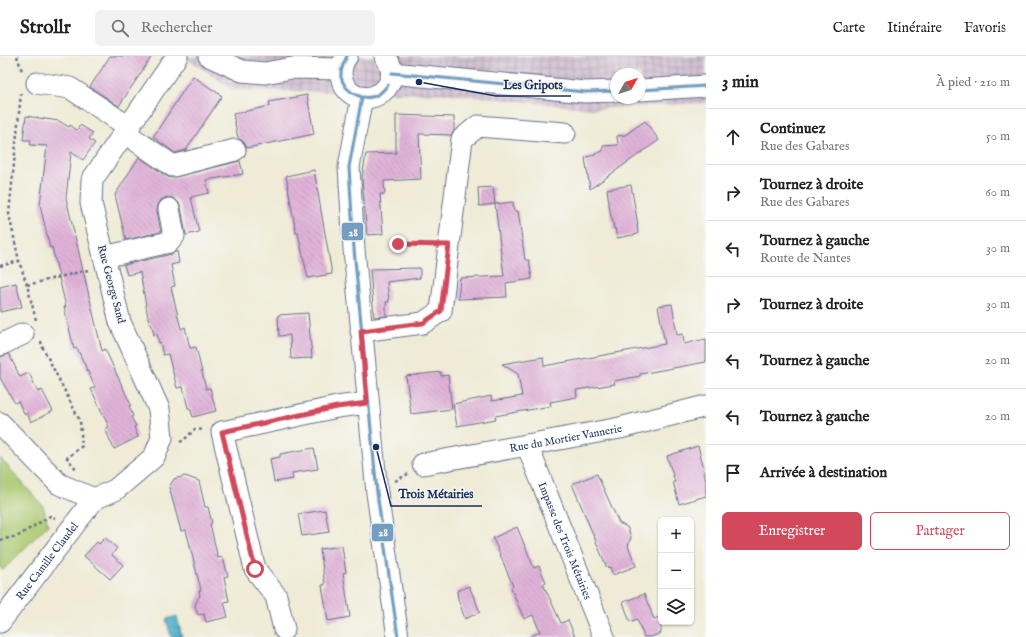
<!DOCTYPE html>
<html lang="fr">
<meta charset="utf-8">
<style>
body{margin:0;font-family:"IM FELL English",serif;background:#f2f2f2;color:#222}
.controls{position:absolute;right:12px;bottom:12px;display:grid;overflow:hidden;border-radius:6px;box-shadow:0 1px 3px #0004}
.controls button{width:36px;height:36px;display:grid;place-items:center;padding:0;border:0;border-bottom:1px solid #e0e0e0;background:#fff;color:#222;font:20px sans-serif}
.compass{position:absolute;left:610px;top:12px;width:36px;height:36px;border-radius:50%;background:#fff;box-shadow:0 1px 3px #0004;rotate:51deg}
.stop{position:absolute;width:12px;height:12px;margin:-9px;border:3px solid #d1495b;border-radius:50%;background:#fff}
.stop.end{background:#d1495b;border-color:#fff;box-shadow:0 1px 4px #0008}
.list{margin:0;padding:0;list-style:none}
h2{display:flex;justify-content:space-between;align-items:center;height:52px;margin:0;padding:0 16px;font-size:17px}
h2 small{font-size:13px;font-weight:400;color:#767676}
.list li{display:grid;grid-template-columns:26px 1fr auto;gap:12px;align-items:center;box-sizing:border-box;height:56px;padding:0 16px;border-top:1px solid #e0e0e0}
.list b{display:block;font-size:15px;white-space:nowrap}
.list p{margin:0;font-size:13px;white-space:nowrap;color:#767676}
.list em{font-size:13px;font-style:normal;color:#767676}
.actions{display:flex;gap:8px;padding:12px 16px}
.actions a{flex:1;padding:9px 0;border:1px solid #d1495b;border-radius:6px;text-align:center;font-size:14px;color:#d1495b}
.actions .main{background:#d1495b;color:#fff}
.icon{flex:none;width:22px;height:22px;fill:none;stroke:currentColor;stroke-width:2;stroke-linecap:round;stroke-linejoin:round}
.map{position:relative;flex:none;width:706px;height:581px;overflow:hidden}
header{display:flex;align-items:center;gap:24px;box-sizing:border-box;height:56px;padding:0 20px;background:#fff;border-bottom:1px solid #e0e0e0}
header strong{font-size:19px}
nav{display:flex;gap:22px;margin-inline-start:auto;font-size:14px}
.search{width:280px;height:36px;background:#f2f2f2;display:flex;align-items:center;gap:10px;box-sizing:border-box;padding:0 14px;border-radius:6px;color:#767676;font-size:15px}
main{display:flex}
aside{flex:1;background:#fff}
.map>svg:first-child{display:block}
</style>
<header>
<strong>Strollr</strong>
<div class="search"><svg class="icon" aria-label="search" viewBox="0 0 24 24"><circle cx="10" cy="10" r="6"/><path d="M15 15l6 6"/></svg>Rechercher</div>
<nav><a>Carte</a><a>Itinéraire</a><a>Favoris</a></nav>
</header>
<main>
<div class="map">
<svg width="706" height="581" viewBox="0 0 706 581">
<defs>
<pattern id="industrial-grid" width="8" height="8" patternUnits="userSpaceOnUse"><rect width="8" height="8" fill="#cfbdcf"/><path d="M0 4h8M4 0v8" fill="none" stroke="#a79aab"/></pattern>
<pattern id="water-ripples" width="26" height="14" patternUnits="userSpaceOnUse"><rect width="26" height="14" fill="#46adc5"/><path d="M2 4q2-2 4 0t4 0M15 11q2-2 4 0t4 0" fill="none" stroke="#3a8da3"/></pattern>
<pattern id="building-back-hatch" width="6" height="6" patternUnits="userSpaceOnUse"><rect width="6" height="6" fill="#e0b2d8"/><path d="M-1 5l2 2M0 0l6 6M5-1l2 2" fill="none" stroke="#c099bc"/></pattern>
</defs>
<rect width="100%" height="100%" fill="#f6f6f2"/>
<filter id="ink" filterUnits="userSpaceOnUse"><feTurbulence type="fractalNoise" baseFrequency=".025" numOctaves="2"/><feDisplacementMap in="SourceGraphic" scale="8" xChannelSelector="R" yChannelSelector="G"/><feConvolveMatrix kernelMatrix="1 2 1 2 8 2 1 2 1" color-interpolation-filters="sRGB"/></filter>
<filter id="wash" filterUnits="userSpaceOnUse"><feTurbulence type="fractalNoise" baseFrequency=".012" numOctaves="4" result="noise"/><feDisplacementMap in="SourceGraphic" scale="16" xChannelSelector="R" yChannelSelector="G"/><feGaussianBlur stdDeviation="0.9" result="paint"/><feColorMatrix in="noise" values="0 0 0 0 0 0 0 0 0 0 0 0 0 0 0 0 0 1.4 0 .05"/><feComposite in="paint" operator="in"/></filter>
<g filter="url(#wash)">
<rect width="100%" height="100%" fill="#efebd6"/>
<path fill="url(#industrial-grid)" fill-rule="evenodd" d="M183 0H706V47L593 53 451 38 233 34ZM616 18H640V42H616Z"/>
<path fill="#aac970" stroke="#627c67" d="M0 402 43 450 48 469 3 514 0 512Z"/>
<path fill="url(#water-ripples)" stroke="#306e92" d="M177 560 182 581H171L166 563Z"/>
<g id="blocks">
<path fill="url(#building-back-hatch)" d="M110 0H152L119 50 90 31Z
M193 20 222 40 186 94 175 97 153 81Z
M307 39 314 78 247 92 244 86 238 82 233 58 270 50 269 46Z
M396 59 454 61V75L452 79 419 78 421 123 384 125 385 138H380L383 178 367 179 362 122 366 98 396 97Z
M26 60 59 65 69 71 70 69 77 74 80 69 93 77 89 83 95 87 83 104 71 96 66 142 102 295 105 293 131 349 129 350 133 360 131 361 136 370 134 371 138 381 114 393 105 373 109 371 91 333 95 331 77 292 74 293 64 251H66L58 217 52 191 50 192 40 149 47 90 30 89 31 84H23Z
M645 65 659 84 590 133 585 102 603 95V90L618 89 617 80 625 79Z
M139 101 166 120 171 122 240 105 243 118 206 124 209 137 191 141 199 176 186 179 181 151 178 146 173 142 167 141 161 144 158 149 157 155 161 176 126 184 115 139Z
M314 114 332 218 308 222 298 177H296L286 120Z
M631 129 638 169H637L638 178 617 182 615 172 614 173 612 162H611L607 133Z
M493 131 495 148 479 150 478 132Z
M513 146 514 155H518L525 204H529L532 223 506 227 507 241 458 243 460 222 504 220 495 148Z
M177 195 179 207 171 209 175 230 171 231 181 273 185 271 190 292 196 291 206 333 210 332 216 355 193 361 190 352H188L183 331 177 332 168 298 163 299 160 286 159 287 157 278 154 279 151 267H149L140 216 127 219 124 209 172 198Z
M420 212V222L387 226 389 246H386V260L374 261 370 213Z
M16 227 22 251 0 256V231Z
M672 248 677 279 683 278 684 288 706 283V306L640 318V320L614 325 615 328 576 334 577 341 550 346 551 350 495 360 496 363 457 370 453 348 491 340 492 345 522 340 518 318 502 308 543 301 544 310 665 288 658 250Z
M308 257 312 302 291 303 290 279 279 280 278 259Z
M9 298 20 321 29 317 38 336 42 334 53 355 31 366 27 357 25 359 18 345 15 347 0 322V301Z
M441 316V320L448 319 452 353 411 358 406 320Z
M698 390 704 412 703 413 706 424V440L679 448 673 426H675L667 400Z
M314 392 318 413 292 417 293 423 274 426 270 403 280 401V398Z
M597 418 619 467 627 471 631 481 628 490 636 510 613 519 610 511 607 512 572 428Z
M185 420 199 425 205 451H208L212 467 210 468 218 502 223 501 228 520 224 521 229 545 224 546 228 561 206 566 204 558 198 559 195 549 200 539 199 535 201 534 186 474 181 475 169 431 174 423Z
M325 454 329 476 302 480 298 458Z
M517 471 534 512 539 510 546 526 543 528 561 567 568 564 575 581H529L540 576 533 559 524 563 511 532 513 530 493 482Z
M105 482 117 492 112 499 123 509 110 523 84 500 97 486 99 488Z
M342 490 346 516 343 517 350 561 328 565 322 529H325L320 493Z
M469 530 480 556 465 563 458 543 457 535Z
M644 538 654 563 661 560V577L651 581H644L637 563 630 566 623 546Z"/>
</g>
</g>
<g filter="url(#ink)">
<use href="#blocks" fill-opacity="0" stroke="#657188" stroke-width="1"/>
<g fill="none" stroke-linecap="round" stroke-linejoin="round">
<g stroke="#657188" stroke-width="23">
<g id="minor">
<path d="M209 0 242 15 265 17 292 12 341 13"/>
<path d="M347 0C342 7 340 16 342 24 355 61 410 34 385 0"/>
<path d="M392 17 585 36 616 35"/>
<path d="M37 27 70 32 129 71"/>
<path d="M640 34 706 30"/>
<path d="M362 41 349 111 354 193 377 437 398 581"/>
<path d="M125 77 173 110 235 94"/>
<path d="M104 201 169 186 174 180 169 153"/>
<path d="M361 275 423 267 441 255 462 83 478 70 565 77"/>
<path d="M0 289 23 278"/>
<path d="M0 367 59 428 94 443"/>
<path id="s1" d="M527 389 604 581"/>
<path id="s2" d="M423 408 620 372 706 350"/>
<path d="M94 443 115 434 154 401 162 382 159 353 120 266 91 147 92 124 177 0"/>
<path id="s3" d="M0 566 94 443"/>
<path d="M284 573 276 540 255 513 222 376 337 351 367 347"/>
</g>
</g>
<path stroke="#657188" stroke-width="2.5" stroke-dasharray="3 3" stroke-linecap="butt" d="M17 0 22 15
M21 37 9 158 19 205 27 229 36 264
M398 188 430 189
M0 210 19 205
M27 229 88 214
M41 285 42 290 80 365 82 390 67 402 77 414
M180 386 184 384 195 373 203 374
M395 425 408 418
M0 484 18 480 50 460 55 462"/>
<use href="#minor" stroke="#fff" stroke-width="21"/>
<g stroke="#f6f6f2" stroke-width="6">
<path id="bus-1" d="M347 0C344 7 340 13 341 21 345 37 365 47 379 38 382 36 385 32 388 29
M392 17 585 36 616 35
M640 34 706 30
M362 41 349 111 354 193 377 437 398 581"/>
</g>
<use href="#bus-1" stroke="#729ec2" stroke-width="3"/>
</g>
</g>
<g fill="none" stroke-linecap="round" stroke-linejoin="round" filter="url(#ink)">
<path stroke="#d1495b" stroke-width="5" d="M255 513 222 376 337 351 367 347 361 275 423 267 441 255 449 189 398 188"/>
</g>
<g text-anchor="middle" stroke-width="3" stroke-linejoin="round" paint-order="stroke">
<g font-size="11" fill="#1b2f5e" stroke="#f6f6f2">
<text transform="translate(112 228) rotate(75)" y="4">Rue George Sand</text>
<text dy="4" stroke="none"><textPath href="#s2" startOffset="145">Rue du Mortier Vannerie</textPath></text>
<text dy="4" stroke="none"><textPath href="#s1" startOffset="103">Impasse des Trois Métairies</textPath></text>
<text dy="4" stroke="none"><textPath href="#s3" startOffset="77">Rue Camille Claudel</textPath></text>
</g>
</g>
<path fill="none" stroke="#1b2f5e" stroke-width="1.5" d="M419 26L496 40H571M376 391L391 450H482"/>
<g fill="#1b2f5e" stroke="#f6f6f2" stroke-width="1.5">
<circle cx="419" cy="26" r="4"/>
<circle cx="376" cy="391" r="4"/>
</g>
<g font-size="12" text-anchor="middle" font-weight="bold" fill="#1b2f5e" stroke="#f6f6f2" stroke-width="3" stroke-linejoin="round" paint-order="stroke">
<text x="533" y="33">Les Gripots</text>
<text x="436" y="442">Trois Métairies</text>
</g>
<g stroke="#f6f6f2" stroke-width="1.5">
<rect x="341" y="166" width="23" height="19" rx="4" fill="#729ec2"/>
<rect x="371" y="467" width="23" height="19" rx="4" fill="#729ec2"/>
</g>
<g font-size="11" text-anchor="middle" font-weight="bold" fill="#fff">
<text x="353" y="180">28</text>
<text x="383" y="480">28</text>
</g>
</svg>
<div class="controls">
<button>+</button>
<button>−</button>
<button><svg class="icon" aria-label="layers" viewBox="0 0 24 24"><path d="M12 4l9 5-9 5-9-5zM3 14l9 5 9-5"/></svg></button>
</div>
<svg class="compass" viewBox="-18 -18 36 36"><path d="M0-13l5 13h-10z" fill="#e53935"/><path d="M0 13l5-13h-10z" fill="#767676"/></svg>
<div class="stop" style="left:255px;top:513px"></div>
<div class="stop end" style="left:398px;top:188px"></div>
</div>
<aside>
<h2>3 min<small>À pied · 210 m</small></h2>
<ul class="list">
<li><svg class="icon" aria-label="ahead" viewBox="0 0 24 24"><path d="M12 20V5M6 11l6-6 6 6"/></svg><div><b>Continuez</b><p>Rue des Gabares</p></div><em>50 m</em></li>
<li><svg class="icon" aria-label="right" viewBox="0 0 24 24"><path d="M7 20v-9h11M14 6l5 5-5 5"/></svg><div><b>Tournez à droite</b><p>Rue des Gabares</p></div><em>60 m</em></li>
<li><svg class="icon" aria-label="left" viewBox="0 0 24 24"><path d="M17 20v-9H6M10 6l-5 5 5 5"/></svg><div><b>Tournez à gauche</b><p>Route de Nantes</p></div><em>30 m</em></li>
<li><svg class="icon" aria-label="right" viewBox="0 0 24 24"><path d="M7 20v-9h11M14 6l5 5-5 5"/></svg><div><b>Tournez à droite</b></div><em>30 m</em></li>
<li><svg class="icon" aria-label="left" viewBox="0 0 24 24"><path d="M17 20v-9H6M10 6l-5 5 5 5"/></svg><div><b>Tournez à gauche</b></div><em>20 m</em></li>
<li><svg class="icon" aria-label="left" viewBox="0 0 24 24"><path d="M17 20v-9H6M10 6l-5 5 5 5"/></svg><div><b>Tournez à gauche</b></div><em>20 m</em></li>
<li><svg class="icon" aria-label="arrive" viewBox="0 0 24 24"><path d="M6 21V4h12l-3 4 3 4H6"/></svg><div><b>Arrivée à destination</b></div></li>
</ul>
<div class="actions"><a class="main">Enregistrer</a><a>Partager</a></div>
</aside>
</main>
